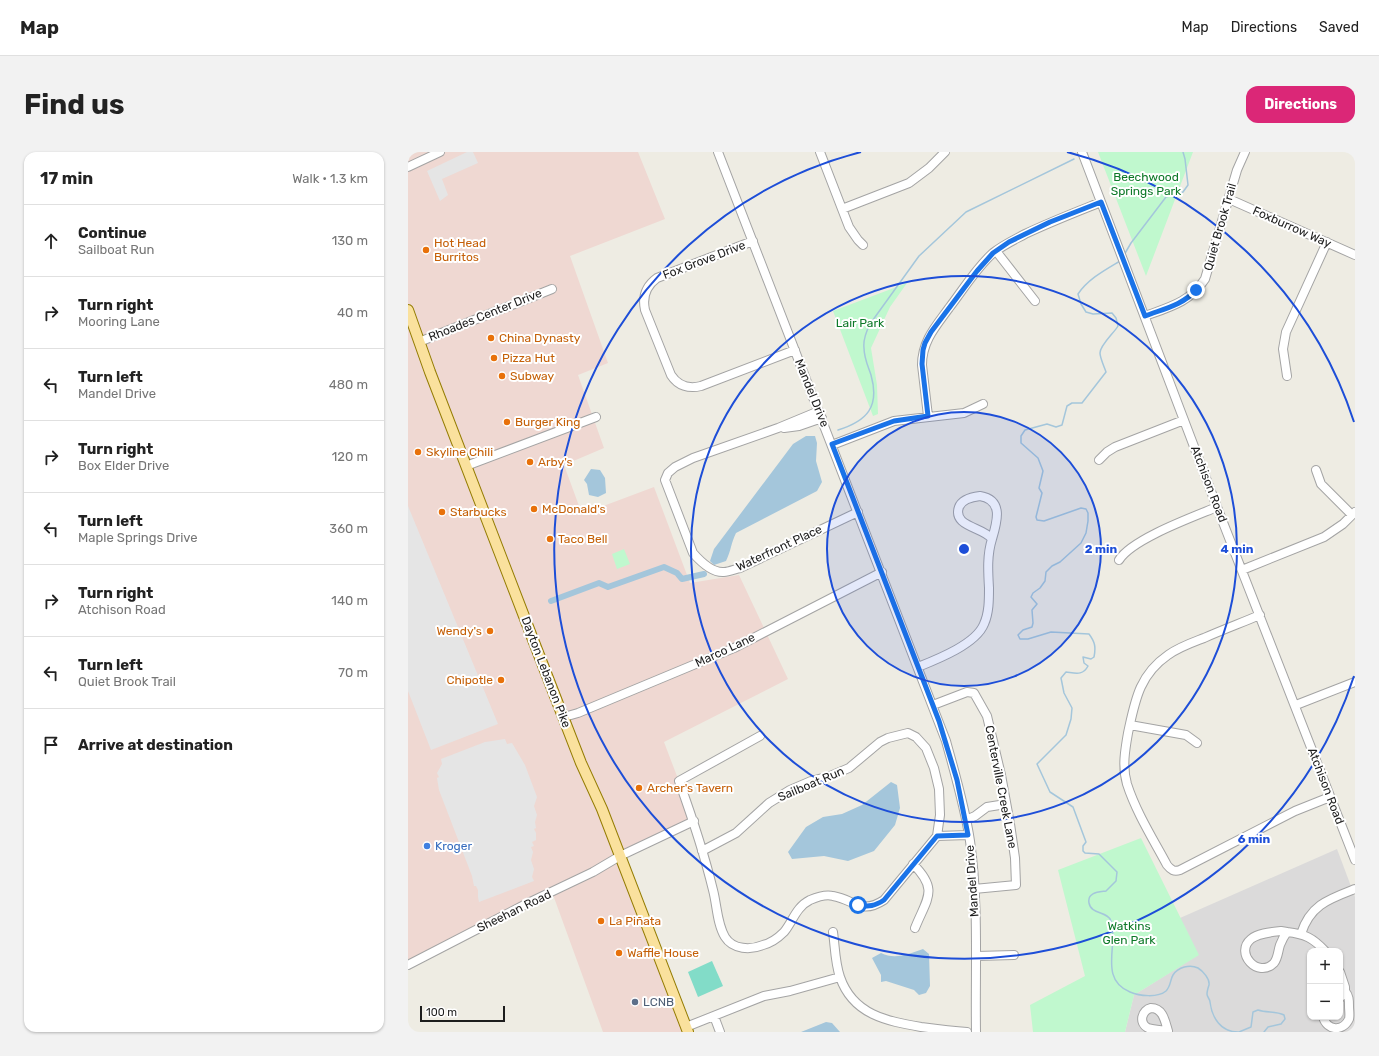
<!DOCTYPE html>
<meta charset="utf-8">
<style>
body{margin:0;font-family:Rubik,sans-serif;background:#f2f2f2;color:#222}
.controls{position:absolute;right:12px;bottom:12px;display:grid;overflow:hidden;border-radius:8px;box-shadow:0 1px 3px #0004}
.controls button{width:36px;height:36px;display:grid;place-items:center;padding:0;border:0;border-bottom:1px solid #e0e0e0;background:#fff;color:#222;font:20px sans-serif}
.scale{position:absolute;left:12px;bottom:10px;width:85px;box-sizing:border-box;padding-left:4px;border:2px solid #1d1d1d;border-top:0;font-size:11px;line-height:14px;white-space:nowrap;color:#1d1d1d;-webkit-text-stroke:3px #fff;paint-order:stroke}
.stop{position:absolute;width:12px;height:12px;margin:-9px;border:3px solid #1a73e8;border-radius:50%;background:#fff}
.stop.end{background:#1a73e8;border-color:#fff;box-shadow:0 1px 4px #0008}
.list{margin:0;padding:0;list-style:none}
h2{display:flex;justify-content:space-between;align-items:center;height:52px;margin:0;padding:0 16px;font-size:17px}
h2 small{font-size:13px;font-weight:400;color:#767676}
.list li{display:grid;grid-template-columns:26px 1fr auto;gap:12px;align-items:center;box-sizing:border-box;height:72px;padding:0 16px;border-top:1px solid #e0e0e0}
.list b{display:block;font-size:15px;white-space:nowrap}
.list p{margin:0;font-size:13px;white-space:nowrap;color:#767676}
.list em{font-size:13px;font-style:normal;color:#767676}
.icon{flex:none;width:22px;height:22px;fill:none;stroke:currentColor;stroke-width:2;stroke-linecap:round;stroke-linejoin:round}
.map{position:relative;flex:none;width:947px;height:880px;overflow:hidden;border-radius:12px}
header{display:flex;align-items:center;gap:24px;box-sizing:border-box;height:56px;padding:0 20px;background:#fff;border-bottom:1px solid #e0e0e0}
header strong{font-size:19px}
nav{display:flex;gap:22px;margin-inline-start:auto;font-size:14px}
.intro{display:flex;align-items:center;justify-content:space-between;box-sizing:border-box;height:96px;padding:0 24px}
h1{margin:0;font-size:28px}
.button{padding:10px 18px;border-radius:12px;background:#db2777;color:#fff;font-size:14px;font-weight:700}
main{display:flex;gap:24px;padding:0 24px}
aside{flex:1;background:#fff;border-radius:12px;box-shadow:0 1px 3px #0004}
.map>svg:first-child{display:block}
</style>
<header>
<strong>Map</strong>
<nav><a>Map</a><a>Directions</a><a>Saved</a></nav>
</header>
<div class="intro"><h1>Find us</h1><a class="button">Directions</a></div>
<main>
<aside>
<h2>17 min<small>Walk · 1.3 km</small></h2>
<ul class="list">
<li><svg class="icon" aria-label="ahead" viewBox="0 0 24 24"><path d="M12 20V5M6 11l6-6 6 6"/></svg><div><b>Continue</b><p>Sailboat Run</p></div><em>130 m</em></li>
<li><svg class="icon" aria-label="right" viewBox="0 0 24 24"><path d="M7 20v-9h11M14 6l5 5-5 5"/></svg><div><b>Turn right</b><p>Mooring Lane</p></div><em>40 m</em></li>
<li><svg class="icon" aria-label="left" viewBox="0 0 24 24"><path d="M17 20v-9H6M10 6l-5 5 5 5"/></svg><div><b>Turn left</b><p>Mandel Drive</p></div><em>480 m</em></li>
<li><svg class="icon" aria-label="right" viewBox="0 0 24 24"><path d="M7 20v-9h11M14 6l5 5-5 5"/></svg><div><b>Turn right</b><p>Box Elder Drive</p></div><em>120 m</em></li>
<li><svg class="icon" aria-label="left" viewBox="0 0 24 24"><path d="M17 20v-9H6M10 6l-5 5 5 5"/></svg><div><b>Turn left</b><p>Maple Springs Drive</p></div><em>360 m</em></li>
<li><svg class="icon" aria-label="right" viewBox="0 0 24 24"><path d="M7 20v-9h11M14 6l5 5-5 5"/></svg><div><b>Turn right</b><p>Atchison Road</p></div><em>140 m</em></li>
<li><svg class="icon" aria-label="left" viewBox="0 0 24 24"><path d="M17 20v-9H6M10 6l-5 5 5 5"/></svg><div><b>Turn left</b><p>Quiet Brook Trail</p></div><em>70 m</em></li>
<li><svg class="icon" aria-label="arrive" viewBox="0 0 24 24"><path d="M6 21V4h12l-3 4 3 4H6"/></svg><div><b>Arrive at destination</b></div></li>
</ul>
</aside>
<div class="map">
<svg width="947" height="880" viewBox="0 0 947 880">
<rect width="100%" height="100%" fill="#eeece3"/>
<path fill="#dbdada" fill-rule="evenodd" d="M929 697 947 745V880H717L726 843 790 803 772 766ZM902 799H932V865H902Z"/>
<path fill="#efd8d2" d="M0 0H230L257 67 162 104 200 211 170 223 196 296 156 313 174 362 246 335 282 431 331 423 380 527 256 590 286 669 212 704 281 880H195L144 740 0 813Z"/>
<path fill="#c0f8ce" d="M690 0H785L738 124Z
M499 131 482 155 463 196 469 233 470 262 465 264 425 159Z
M216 397 222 412 209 417 204 402Z
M733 686 791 803 726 843 717 880H625L622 853 677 824 650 718Z"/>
<path fill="#82dcc8" d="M304 809 315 834 290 845 280 820Z"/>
<path fill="#e5e5e5" d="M59 0H65L70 11 34 27 40 43 32 49 19 19Z
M0 354 90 572 23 598 0 539Z
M97 587 99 592 104 591 117 613 129 645 126 654 129 663 127 670 128 676 126 677 128 681V688L124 690 126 694 123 695 125 700 123 708 126 717 124 725 126 729 71 750 70 745V738L68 734H66L64 724 31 638 29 626 31 625 29 621 34 612 33 607 77 590Z"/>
<path fill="#a4c6db" d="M398 284H407L409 291 408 309 414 330 409 339 328 381C323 391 323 399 318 409L306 413 302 409 306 397 385 292Z
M183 317 192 318 197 326 198 341 190 345 181 343 179 332 176 328Z
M483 630 489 633 492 656 487 673 466 699 440 709 416 704 384 707 380 700 398 675 415 665 434 662 454 653Z
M515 797 521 802 522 834 518 841 511 843 506 838 478 829 473 830V823L464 806 473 801C487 808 501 802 515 797Z
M418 870 424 871 432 880H393Z"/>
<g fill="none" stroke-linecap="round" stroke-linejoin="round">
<path stroke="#a4c6db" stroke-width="1.5" d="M716 103 723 91 758 45 775 40 780 33 777 7 775 0
M712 109C697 118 680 127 670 142L673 152 678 160 685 162 704 161 708 166 710 174C706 181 692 193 692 201 692 206 696 214 698 220L674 251H664L659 254 654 273 648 275 639 272 617 278 613 284V291L630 306 635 319 631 336 634 341 628 365 629 368 636 369 673 356 678 357 680 361V369L678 381 673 391 652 410 644 414 638 420 637 429 632 436 625 441 623 445 629 452 624 458 625 471 624 475 615 478 610 483 612 487H620L643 480 681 482C687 490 688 495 686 505L683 507 675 505 676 511 680 514C675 524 667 521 658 520L653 526 656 541 664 556 663 567 658 583 629 612 642 640 665 655 678 690 675 694V699L677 701 691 702 709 720 708 729 698 739C691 740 679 740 681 751 683 763 700 759 703 769 711 792 690 827 722 840 731 844 750 846 758 839 763 834 762 828 765 823 770 815 782 812 790 816 795 819 802 827 801 833 800 836 799 839 799 842 799 845 802 847 802 850 804 866 813 880 830 880
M430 278C459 269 472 255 463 223 460 214 456 206 456 196 455 188 458 180 462 172L511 104 558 60 666 7
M831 880 843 875 845 860 850 858C859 861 868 859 876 863L877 867 873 872 860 875 856 880"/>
<path stroke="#a4c6db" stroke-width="6" d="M143 449 191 431 200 435 256 415 269 421 274 427 296 422"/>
<g stroke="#a4a4a4" stroke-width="10">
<path id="minor" d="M310 0 538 589C547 622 557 655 562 689 571 752 567 816 568 880
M412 0 441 75 450 88 455 93
M674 0 809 355 947 708
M0 15 32 0
M821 47 947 103
M434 57 501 31 521 16 537 0
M345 89 249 126C238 134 234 144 237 158L263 223C270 234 281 237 293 234L387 198
M588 99 627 149
M737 164C762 155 782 150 797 127L829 18 837 0
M11 190 144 137
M879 224 875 197 878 180 919 90
M411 259 370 276 285 306 267 315 260 321 257 328 285 401C292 409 304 421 316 420 321 420 327 417 332 416L450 360
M520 264 514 213C514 189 528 174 541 156 555 138 568 116 585 101 595 93 606 88 617 82 642 70 668 60 693 50
M376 276 391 274 414 266
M424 293 486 269 556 261 575 252
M691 308 699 300 707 295 776 268
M58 314 188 265
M908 318 913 332 944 363
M572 344C596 348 589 370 584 387 576 375 544 375 551 355 554 347 564 345 572 344Z
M711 408C724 387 785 365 809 355
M834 418 916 385 935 372 947 360
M852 463C833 471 814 478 796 486 783 491 771 495 760 503 731 523 727 549 720 581 717 598 714 615 719 632 728 660 745 687 759 713 763 718 766 720 772 718L887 659 922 645
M510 515C530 507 568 492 576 472 581 461 581 448 581 436 580 419 579 403 584 387
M525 553 559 540 566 541 579 564 593 623 602 672 607 706 608 733 566 737
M888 553 947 530
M156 565 170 561 326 496 474 420
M722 573 778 583 789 591
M558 668 567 664 579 655 598 652
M529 684 560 683
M294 699 328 681 361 651 382 638 403 629 422 624 441 616 472 590 480 586 500 581 508 585 518 596 526 616 531 637 532 663 529 684 476 748C453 763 447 748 425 744 418 742 409 745 402 748 388 755 385 769 376 780 370 786 363 791 355 793 343 798 325 798 317 785 309 772 309 753 305 738 296 701 284 665 271 629L352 584
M505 712C531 738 519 746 507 776
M873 779 879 780C876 784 874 788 872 793 870 799 870 806 866 811 850 827 826 801 843 787 850 781 864 780 873 779Z
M425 780C427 794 427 811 432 825 445 863 479 869 513 875 528 877 543 879 559 880
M879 780C897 782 905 786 917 799
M893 782C902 753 921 747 947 737
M568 804 606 803
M0 813 120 751 185 720 212 704 286 669
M932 820 937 835V839
M743 856C755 856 757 869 760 879 754 878 746 878 740 876 730 871 734 858 743 856Z
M306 864 312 880
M915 865C919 879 935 880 941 867 942 863 941 859 941 854 941 848 941 844 937 839L932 846
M278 875 356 844 382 839 432 825"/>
</g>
<g stroke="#947c03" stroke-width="12">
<path id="major" d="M0 158 22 220 124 485 173 611 194 657 280 880"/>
</g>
<use href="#minor" stroke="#fff" stroke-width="8"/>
<use href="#major" stroke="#fae19d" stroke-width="10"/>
</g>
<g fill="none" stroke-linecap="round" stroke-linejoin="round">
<path stroke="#1a73e8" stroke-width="5" d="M450 753C461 755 467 754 476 748L529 684 560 683 549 628 531 569 424 292 486 269 520 264 514 212 515 198 517 191 523 180 569 119 585 101 601 90 642 70 693 50 737 164C755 157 775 153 788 138"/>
</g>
<circle cx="556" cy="397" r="137" fill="#1d4ed8" fill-opacity=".12"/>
<g fill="none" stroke="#1d4ed8" stroke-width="2">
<circle cx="556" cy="397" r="137"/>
<circle cx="556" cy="397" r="273"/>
<path d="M946 524A410 410 0 1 1 453 0M659 0A410 410 0 0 1 946 270"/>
</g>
<g fill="#e8710a" stroke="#fff" stroke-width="1.5">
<circle cx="18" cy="98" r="4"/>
<circle cx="83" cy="186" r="4"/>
<circle cx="86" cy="206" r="4"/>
<circle cx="94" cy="224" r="4"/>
<circle cx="99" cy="270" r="4"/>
<circle cx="10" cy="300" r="4"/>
<circle cx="122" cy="310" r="4"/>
<circle cx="126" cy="357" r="4"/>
<circle cx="34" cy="360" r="4"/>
<circle cx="142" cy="387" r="4"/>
<circle cx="82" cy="479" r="4"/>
<circle cx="93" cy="528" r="4"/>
<circle cx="231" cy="636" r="4"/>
<circle cx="193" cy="769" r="4"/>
<circle cx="211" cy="801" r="4"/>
</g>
<circle fill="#3f7fe0" stroke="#fff" stroke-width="1.5" cx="19" cy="694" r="4"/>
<circle fill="#5c6f8a" stroke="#fff" stroke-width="1.5" cx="227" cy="850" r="4"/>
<g text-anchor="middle" stroke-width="4" stroke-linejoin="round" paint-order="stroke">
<g font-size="12" fill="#0d7928" stroke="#fff">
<text x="738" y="29">Beechwood<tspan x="738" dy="14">Springs Park</tspan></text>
<text x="452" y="175">Lair Park</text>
<text x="721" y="778">Watkins<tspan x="721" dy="14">Glen Park</tspan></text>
</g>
<g font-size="12" fill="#1d1d1d" stroke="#fff">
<text transform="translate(812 75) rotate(-74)" y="4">Quiet Brook Trail</text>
<text transform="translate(884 75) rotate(24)" y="4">Foxburrow Way</text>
<text transform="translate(296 108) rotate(-21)" y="4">Fox Grove Drive</text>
<text transform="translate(77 163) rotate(-22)" y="4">Rhoades Center Drive</text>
<text transform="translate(404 241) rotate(68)" y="4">Mandel Drive</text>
<text transform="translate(801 332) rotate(69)" y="4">Atchison Road</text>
<text transform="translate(371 396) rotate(-25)" y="4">Waterfront Place</text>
<text transform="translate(317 498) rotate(-25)" y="4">Marco Lane</text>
<text transform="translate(138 520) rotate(69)" y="4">Dayton Lebanon Pike</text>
<text transform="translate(403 632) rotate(-23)" y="4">Sailboat Run</text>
<text transform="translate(918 634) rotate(69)" y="4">Atchison Road</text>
<text transform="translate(593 635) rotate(79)" y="4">Centerville Creek Lane</text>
<text transform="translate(564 729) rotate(-94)" y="4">Mandel Drive</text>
<text transform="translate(106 759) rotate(-26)" y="4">Sheehan Road</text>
</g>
<g font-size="12" fill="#c56008" stroke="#fff" text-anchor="start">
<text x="26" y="95">Hot Head<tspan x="26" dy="14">Burritos</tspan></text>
<text x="91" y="190">China Dynasty</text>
<text x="94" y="210">Pizza Hut</text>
<text x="102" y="228">Subway</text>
<text x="107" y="274">Burger King</text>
<text x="18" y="304">Skyline Chili</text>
<text x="130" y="314">Arby's</text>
<text x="134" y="361">McDonald's</text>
<text x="42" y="364">Starbucks</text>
<text x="150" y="391">Taco Bell</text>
<text x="74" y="483" text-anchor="end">Wendy's</text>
<text x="85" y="532" text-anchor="end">Chipotle</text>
<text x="239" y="640">Archer's Tavern</text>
<text x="201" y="773">La Piñata</text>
<text x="219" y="805">Waffle House</text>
</g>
<g font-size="12" fill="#366cbe" stroke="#fff" text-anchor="start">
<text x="27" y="698">Kroger</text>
</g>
<g font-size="12" fill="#4e5e75" stroke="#fff" text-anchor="start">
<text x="235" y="854">LCNB</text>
</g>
</g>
<circle cx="556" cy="397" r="6" fill="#1d4ed8" stroke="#fff" stroke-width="2"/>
<g font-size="12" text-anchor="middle" font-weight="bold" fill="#1d4ed8" stroke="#fff" stroke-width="4" stroke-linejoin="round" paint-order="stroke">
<text x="693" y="401">2 min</text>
<text x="829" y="401">4 min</text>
<text x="846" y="691">6 min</text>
</g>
</svg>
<div class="controls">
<button>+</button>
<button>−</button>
</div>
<div class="scale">100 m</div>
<div class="stop" style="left:450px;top:753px"></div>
<div class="stop end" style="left:788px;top:138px"></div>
</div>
</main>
